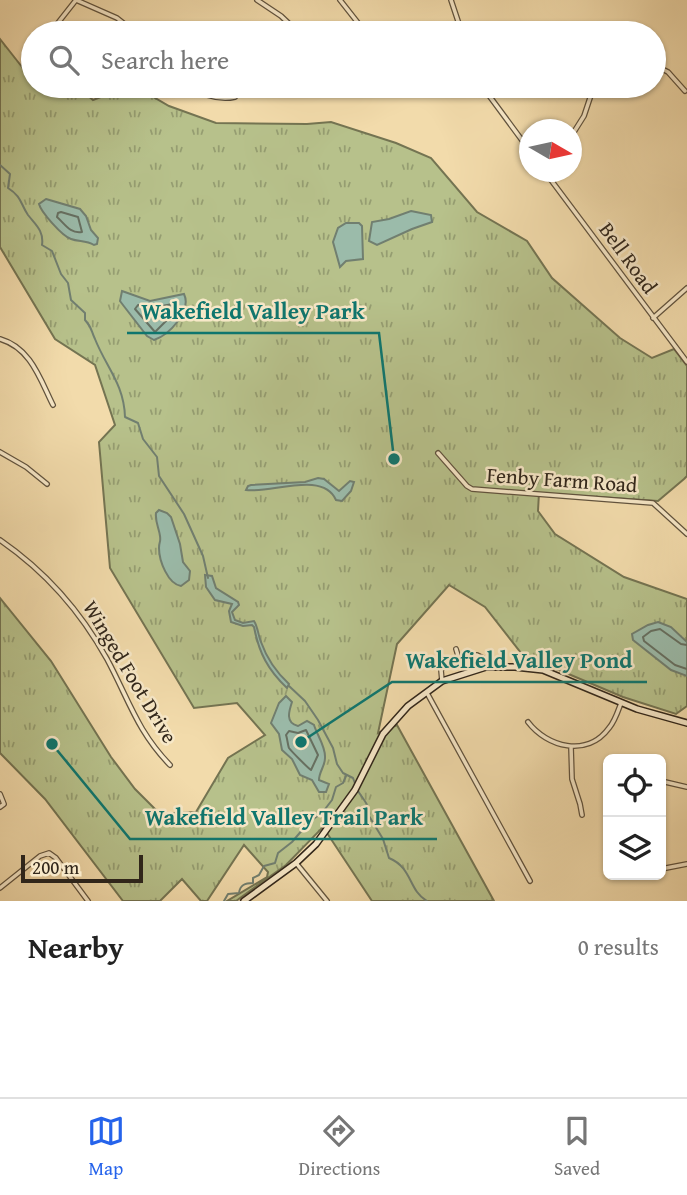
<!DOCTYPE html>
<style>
body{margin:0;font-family:"Gentium Book Plus",serif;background:#f2f2f2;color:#222}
.controls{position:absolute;right:21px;bottom:21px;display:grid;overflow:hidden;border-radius:10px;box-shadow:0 2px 5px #0004}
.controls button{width:63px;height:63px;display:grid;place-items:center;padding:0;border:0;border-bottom:2px solid #e0e0e0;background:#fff;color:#222;font:35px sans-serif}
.compass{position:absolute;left:519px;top:119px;width:63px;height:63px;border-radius:50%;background:#fff;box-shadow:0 2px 5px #0004;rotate:99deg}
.scale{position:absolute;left:21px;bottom:18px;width:122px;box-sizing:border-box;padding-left:7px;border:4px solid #31261a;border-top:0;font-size:19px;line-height:24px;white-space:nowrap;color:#31261a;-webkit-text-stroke:5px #f7e8c8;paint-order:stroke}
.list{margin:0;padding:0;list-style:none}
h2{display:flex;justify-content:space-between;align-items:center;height:91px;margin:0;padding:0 28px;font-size:30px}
h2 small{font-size:23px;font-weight:400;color:#767676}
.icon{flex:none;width:38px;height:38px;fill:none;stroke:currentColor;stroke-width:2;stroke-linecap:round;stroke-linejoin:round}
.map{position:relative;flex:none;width:687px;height:901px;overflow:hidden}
.search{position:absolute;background:#fff;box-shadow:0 2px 5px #0004;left:21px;right:21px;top:21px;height:77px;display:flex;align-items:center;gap:18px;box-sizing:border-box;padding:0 24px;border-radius:38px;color:#767676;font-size:26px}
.sheet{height:196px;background:#fff}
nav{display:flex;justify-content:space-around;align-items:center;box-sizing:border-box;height:98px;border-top:2px solid #e0e0e0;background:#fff;font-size:19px;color:#767676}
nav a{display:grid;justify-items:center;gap:4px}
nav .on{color:#2563eb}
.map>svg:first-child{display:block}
</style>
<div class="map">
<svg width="687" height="901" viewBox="0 0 687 901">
<defs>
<pattern id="park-tufts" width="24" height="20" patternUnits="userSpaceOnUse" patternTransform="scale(1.75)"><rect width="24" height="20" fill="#b7c18b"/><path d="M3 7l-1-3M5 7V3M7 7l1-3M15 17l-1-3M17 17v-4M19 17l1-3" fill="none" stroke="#959d71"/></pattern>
</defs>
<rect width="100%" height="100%" fill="#f2dbab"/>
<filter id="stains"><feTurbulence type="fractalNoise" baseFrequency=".00286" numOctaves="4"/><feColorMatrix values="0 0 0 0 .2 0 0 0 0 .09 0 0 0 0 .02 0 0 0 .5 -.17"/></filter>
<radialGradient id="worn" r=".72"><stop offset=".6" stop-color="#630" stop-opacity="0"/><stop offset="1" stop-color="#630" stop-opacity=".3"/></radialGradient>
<path fill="url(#park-tufts)" stroke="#747452" stroke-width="2" d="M0 39 33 81V86H77L93 100 126 87 138 88 169 106 216 123 307 124 331 122 396 143 431 158 477 212 527 241 552 278 620 338 652 358 674 349 687 366V476L684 479 658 501 539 493 538 511 555 534 624 577 687 599V706L676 714 623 697 559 670 529 663 485 607 449 585 397 644 378 733 397 725 494 901H372L323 827 286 865 236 901H227L267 877 268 872 244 845 207 901H201L182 879 160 901H123L45 799 0 753V598L51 661 111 757 135 789 160 814 196 812 228 758 265 735 237 703 194 708 110 568 99 442 115 425 95 365 55 339 0 247Z"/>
<path fill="#9bbbaa" stroke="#717f70" stroke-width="2" d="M46 199 80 209 86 216 91 230 98 238 97 244 94 245C86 240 79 242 71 239 62 236 41 212 39 204Z
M411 211 431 215 432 222 412 229 377 245 369 241 372 222 389 219Z
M346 223H359L362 226 363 259 346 261 340 267 333 242 338 228Z
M122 291 150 301 184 294C192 311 169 335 154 340L147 336 123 305 120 301Z
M318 478 324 479 339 491 350 481 354 482 351 491 342 501 336 500C323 470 270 494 246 490L248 486 251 485 305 482Z
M159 510 167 513 171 517 180 544 183 562 190 571 189 580 181 586C168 584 159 561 159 548 159 541 161 543 160 536 159 528 155 522 156 513Z
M205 575 212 576 216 588 238 602 239 605 232 612 235 620 243 623 254 621C258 627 258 635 261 642 267 659 276 672 289 684L287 688C268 670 259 653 254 627L252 625 243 626 231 622 229 611 232 604 215 600 206 587Z
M658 622 671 627 687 642V676L671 670 633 640 632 634 648 625Z
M286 696 292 702C289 711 285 723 298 726L307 721 314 725C317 735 326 747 325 758 325 766 319 772 319 780L329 784 326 792H319L312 780 300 775 292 759 282 750 279 734 271 723 279 703Z"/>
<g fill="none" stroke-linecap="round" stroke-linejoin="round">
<path stroke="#667062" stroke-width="2" d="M61 212 78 217 82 232C70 234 65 224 57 217L58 213Z
M173 304 177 305V310L155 332 135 309 138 305 150 308Z
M687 645 681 644 660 629 651 631 643 637 644 641 675 665 687 669
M306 730 318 755 311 770C308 768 292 752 289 748 288 746 287 737 286 735L289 731 298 733Z"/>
<path stroke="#717f70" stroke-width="2" d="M0 165 10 174 8 188C22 197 20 203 28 215 36 225 44 231 42 245L52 251 61 274 68 283 71 300 85 313V320C92 327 91 331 95 339 106 367 124 384 125 417L138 423 143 439 157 457 159 476 184 514 203 556 208 578
M289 686 305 701 318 720 333 748 337 764 343 773 353 778 356 786
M358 791C363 799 371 807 369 816L383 839 389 858C413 868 408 890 427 901
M224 901 228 894 239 893C240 885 245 883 253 883V878L259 875 264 866 275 863 278 853 292 842 309 822 322 813 332 800 336 787 343 783 346 776"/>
<g stroke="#61533e" stroke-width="6">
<path id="street" d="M76 0 117 18 136 33
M257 0 281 16 299 33
M340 0 366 33
M451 0 462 33
M50 33 76 0
M654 65 668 72 685 91
M187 86C201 94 218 101 235 97
M333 86C346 95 359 97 372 86
M482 86 530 151
M572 135 584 116 594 86
M545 172 687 362
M653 318 687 288
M0 339C31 348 40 379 53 405
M0 452 26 467 47 484
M438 453 467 486 472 489 653 503 687 534
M0 540C45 571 81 612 107 659 129 700 137 731 170 765
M456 649 459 659
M442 681 441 670 446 663 477 655 483 658 486 666
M427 693 530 881
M528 722C547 747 587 758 609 728 615 721 618 711 621 703
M571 747 572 779 580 804 582 815
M661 781 687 787
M0 794 4 804 0 807
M296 863 327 901
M661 869 687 864
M0 888 40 856 49 853 56 858 88 901"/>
</g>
<g stroke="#31261a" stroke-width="8">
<path id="secondary" d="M244 901 296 863 316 844 355 790 383 734 408 706 442 681 486 667H515L543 670 637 709 687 723"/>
</g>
<use href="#street" stroke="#f7e8c8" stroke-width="3.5"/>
<use href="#secondary" stroke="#f7e8c8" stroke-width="5"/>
</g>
<g text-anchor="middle" stroke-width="5" stroke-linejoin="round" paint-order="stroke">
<g font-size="21" fill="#31261a" stroke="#f7e8c8">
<text transform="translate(628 258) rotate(54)" y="7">Bell Road</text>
<text transform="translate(562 480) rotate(4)" y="7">Fenby Farm Road</text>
<text transform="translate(130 672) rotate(59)" y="7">Winged Foot Drive</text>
</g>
</g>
<path fill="none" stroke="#0f766e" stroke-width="2.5" d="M394 459L379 333H127M301 742L392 682H647M52 744L130 839H437"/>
<g fill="#0f766e" stroke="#f7e8c8" stroke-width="2.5">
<circle cx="394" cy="459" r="7"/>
<circle cx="301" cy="742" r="7"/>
<circle cx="52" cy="744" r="7"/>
</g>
<g font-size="23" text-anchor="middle" font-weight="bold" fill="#0f766e" stroke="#f7e8c8" stroke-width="5" stroke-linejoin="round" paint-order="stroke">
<text x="253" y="319">Wakefield Valley Park</text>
<text x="519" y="668">Wakefield Valley Pond</text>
<text x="284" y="825">Wakefield Valley Trail Park</text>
</g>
<rect width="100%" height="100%" filter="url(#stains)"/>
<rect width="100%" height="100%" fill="url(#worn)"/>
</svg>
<div class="controls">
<button><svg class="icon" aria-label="locate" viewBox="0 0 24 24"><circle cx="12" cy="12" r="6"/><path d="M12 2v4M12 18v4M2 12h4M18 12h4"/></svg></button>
<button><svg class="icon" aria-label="layers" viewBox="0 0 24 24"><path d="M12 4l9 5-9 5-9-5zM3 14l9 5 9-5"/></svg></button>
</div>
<svg class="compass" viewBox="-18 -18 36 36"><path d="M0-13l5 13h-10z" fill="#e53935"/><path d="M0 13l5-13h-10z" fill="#767676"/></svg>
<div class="scale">200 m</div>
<div class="search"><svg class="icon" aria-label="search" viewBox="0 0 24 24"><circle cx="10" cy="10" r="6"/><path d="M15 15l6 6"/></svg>Search here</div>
</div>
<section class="sheet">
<h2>Nearby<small>0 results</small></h2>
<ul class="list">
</ul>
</section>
<nav>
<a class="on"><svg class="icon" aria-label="map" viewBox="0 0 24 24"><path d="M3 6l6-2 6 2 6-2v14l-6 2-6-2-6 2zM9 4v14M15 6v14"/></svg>Map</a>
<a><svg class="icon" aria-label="directions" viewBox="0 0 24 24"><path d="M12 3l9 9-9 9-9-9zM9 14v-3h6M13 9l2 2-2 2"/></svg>Directions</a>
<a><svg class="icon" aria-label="saved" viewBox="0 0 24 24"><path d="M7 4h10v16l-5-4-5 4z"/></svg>Saved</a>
</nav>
